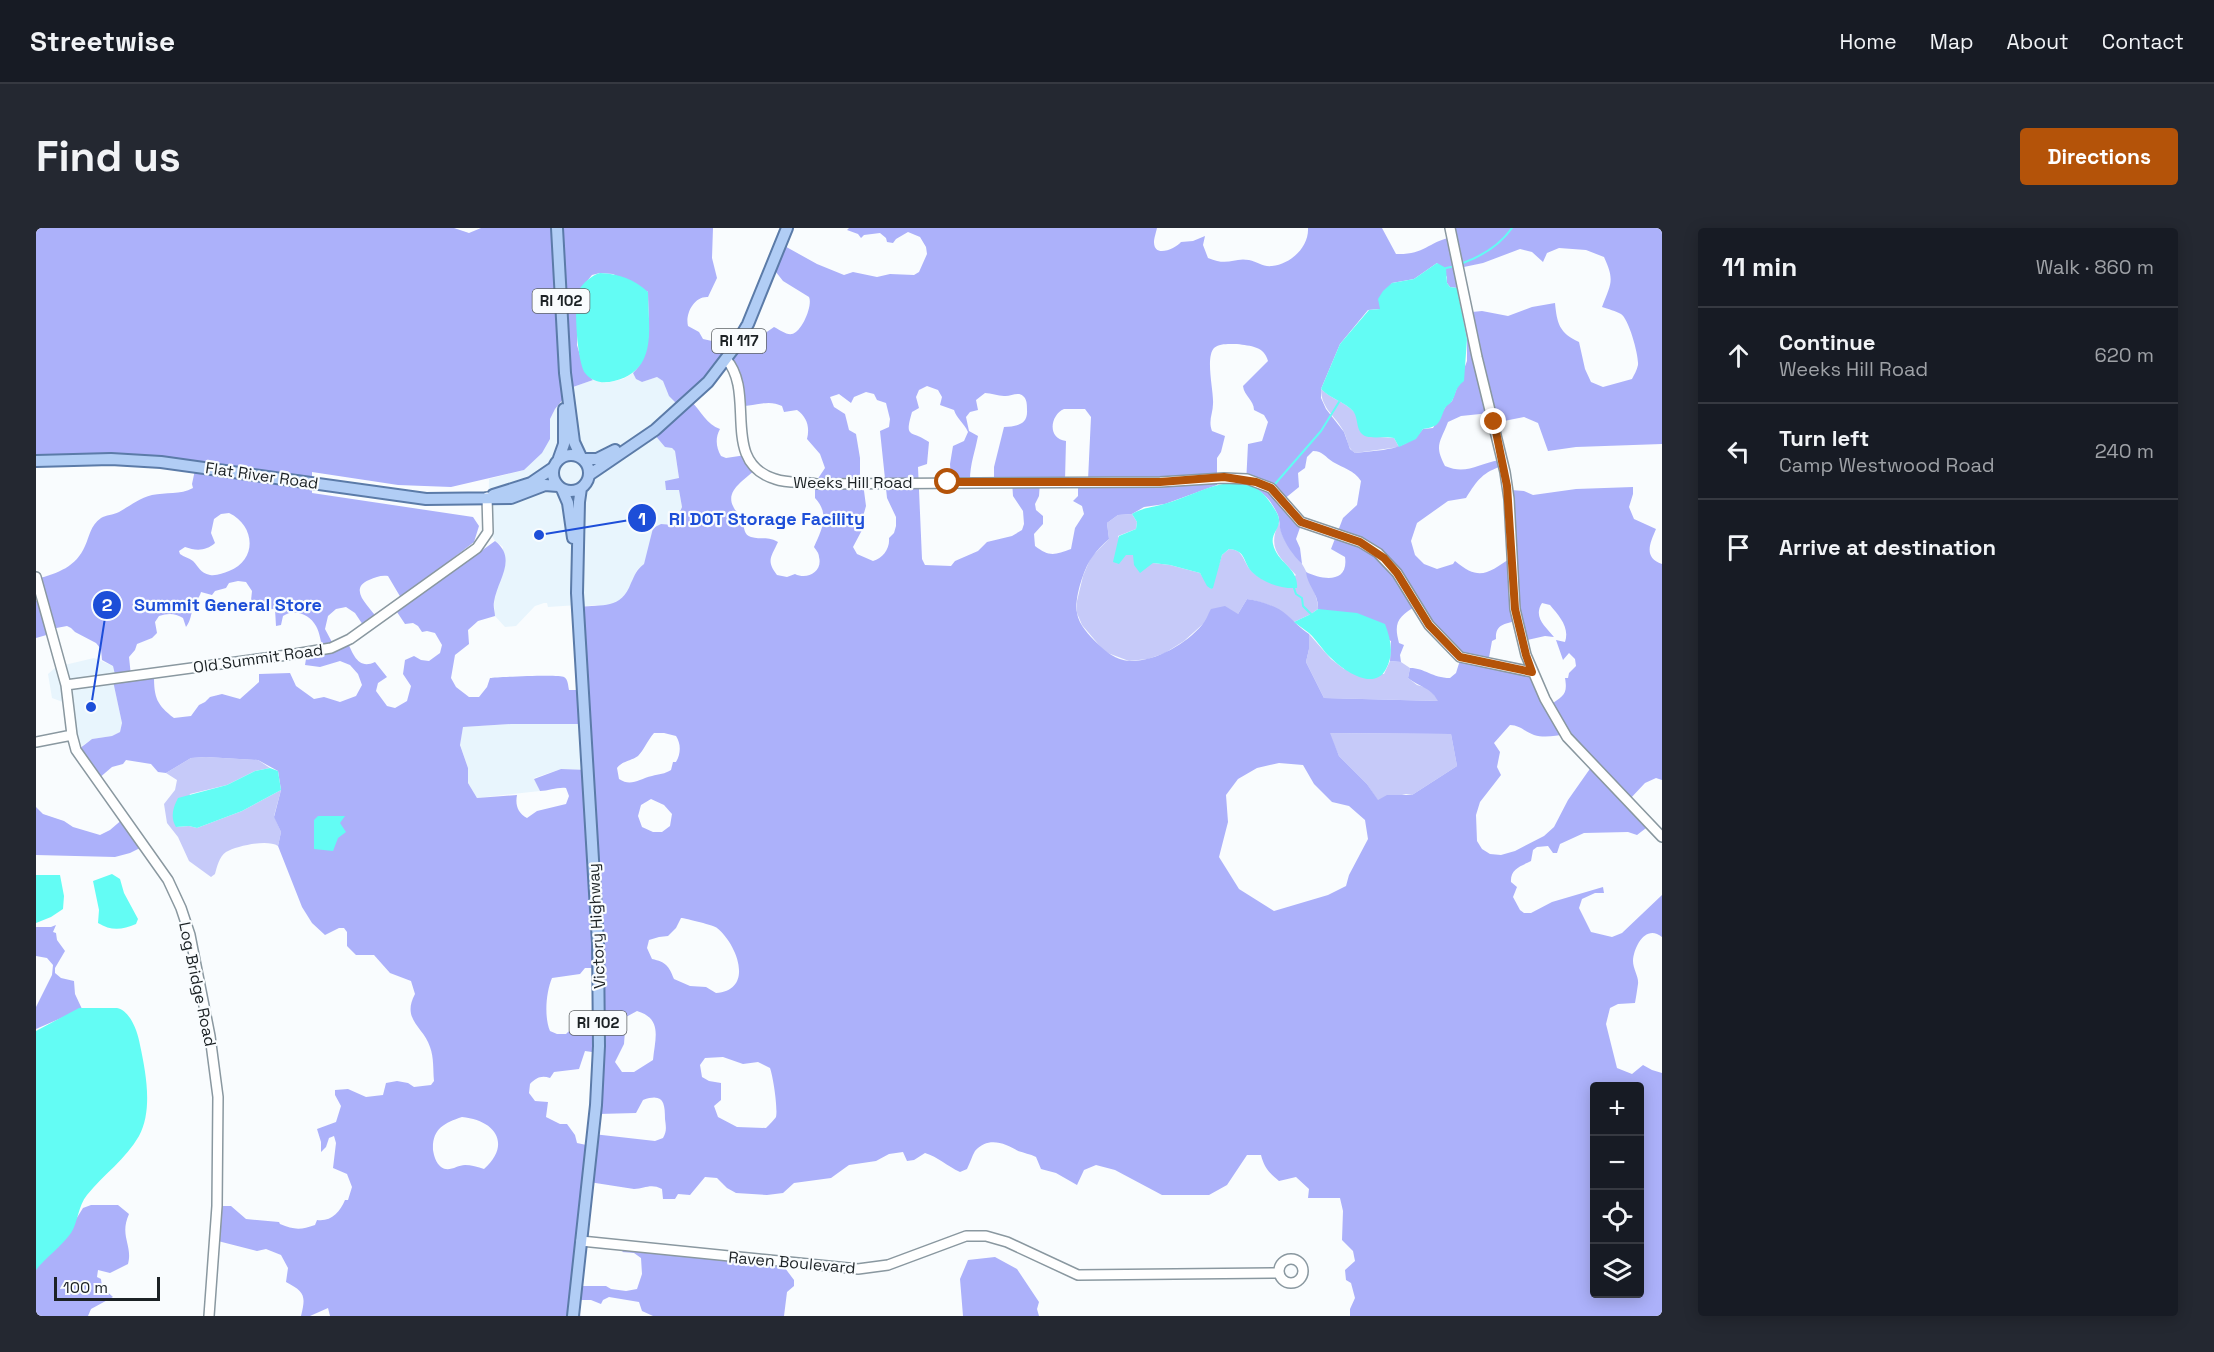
<!DOCTYPE html>
<meta charset="utf-8">
<style>
body{margin:0;font-family:"Space Grotesk",sans-serif;background:#242831;color:#f1f3f6}
.controls{position:absolute;right:18px;bottom:18px;display:grid;overflow:hidden;border-radius:6px;box-shadow:0 3px 15px #0003}
.controls button{width:54px;height:54px;display:grid;place-items:center;padding:0;border:0;border-bottom:2px solid #363941;background:#171b24;color:#f1f3f6;font:30px sans-serif}
.scale{position:absolute;left:18px;bottom:15px;width:106px;box-sizing:border-box;padding-left:6px;border:3px solid #1c2225;border-top:0;font-size:16px;line-height:21px;white-space:nowrap;color:#1c2225;-webkit-text-stroke:4px #f9fcfe;paint-order:stroke}
.stop{position:absolute;width:18px;height:18px;margin:-14px;border:4px solid #b45309;border-radius:50%;background:#fff}
.stop.end{background:#b45309;border-color:#fff;box-shadow:0 2px 6px #0008}
.list{margin:0;padding:0;list-style:none}
h2{display:flex;justify-content:space-between;align-items:center;height:78px;margin:0;padding:0 24px;font-size:26px}
h2 small{font-size:20px;font-weight:400;color:#9ea1a6}
.list li{display:grid;grid-template-columns:39px 1fr auto;gap:18px;align-items:center;box-sizing:border-box;height:96px;padding:0 24px;border-top:2px solid #363941}
.list b{display:block;font-size:22px;white-space:nowrap}
.list p{margin:0;font-size:20px;white-space:nowrap;color:#9ea1a6}
.list em{font-size:20px;font-style:normal;color:#9ea1a6}
.icon{flex:none;width:33px;height:33px;fill:none;stroke:currentColor;stroke-width:2;stroke-linecap:round;stroke-linejoin:round}
.map{position:relative;flex:none;width:1626px;height:1088px;overflow:hidden;border-radius:6px}
header{display:flex;align-items:center;gap:36px;box-sizing:border-box;height:84px;padding:0 30px;background:#171b24;border-bottom:2px solid #363941}
header strong{font-size:28px}
nav{display:flex;gap:33px;margin-inline-start:auto;font-size:21px}
.intro{display:flex;align-items:center;justify-content:space-between;box-sizing:border-box;height:144px;padding:0 36px}
h1{margin:0;font-size:42px}
.button{padding:15px 27px;border-radius:6px;background:#b45309;color:#fff;font-size:21px;font-weight:700}
main{display:flex;gap:36px;padding:0 36px}
aside{flex:1;background:#171b24;border-radius:6px;box-shadow:0 3px 15px #0003}
.map>svg:first-child{display:block}
</style>
<header>
<strong>Streetwise</strong>
<nav><a>Home</a><a>Map</a><a>About</a><a>Contact</a></nav>
</header>
<div class="intro"><h1>Find us</h1><a class="button">Directions</a></div>
<main>
<div class="map">
<svg width="1626" height="1088" viewBox="0 0 1626 1088">
<rect width="100%" height="100%" fill="#f9fcfe"/>
<path fill="#e8f5fd" d="M597 145 600 151 606 154 621 149 627 153 646 180 636 220 639 223 643 251 630 262H643L646 279 638 297 625 296 616 303 615 313 608 336 601 342 593 362 582 374 569 379 559 377 544 379 542 377 512 379 511 375H508L499 378 480 398 469 399 459 388 458 376 467 319 459 313 452 301 453 251 488 242 514 211V191L519 181 537 159 557 152 570 155 587 151Z
M58 430 77 438 80 451 77 453 86 495 84 504 76 508 56 511 43 520 32 476 16 470 12 446 20 439Z
M475 496H550L552 542 525 541 498 550 504 563 441 570 432 555V540L424 516 427 499Z"/>
<path fill="#c6caf9" d="M1285 161C1294 170 1306 173 1315 181 1323 187 1326 200 1330 208L1358 210 1363 219 1319 225C1311 220 1312 212 1308 204 1300 188 1285 181 1285 161Z
M1096 286 1101 294 1100 301 1082 308 1091 327 1097 326 1117 335 1134 337 1164 345 1175 361 1186 327 1193 321C1207 322 1206 330 1213 340 1220 350 1237 357 1248 358L1260 347C1243 328 1231 321 1243 294 1246 313 1255 321 1266 336 1271 343 1283 372 1282 381L1275 386 1258 394C1246 381 1229 374 1211 371L1202 386 1167 396 1148 413 1129 425 1112 431 1093 433 1069 424 1046 397 1041 385V373L1047 348 1055 329 1073 311 1071 295 1082 287Z
M1273 406 1295 431 1308 441 1348 446 1354 433 1365 434 1374 440 1372 450 1381 457 1392 460 1403 473 1288 470 1270 434 1273 421Z
M1293 505 1415 506 1421 538 1376 567 1370 566 1342 573 1331 556 1303 528Z
M170 529 222 532 234 540 219 543 191 557 154 566 140 599 153 598 161 600 206 583 245 562 238 588 245 604 242 618C231 611 201 618 190 624 183 629 181 639 179 646L175 649 153 633 142 609 131 595 128 576 139 562 141 552 130 545 155 530Z"/>
<path fill="#acb1fa" fill-rule="evenodd" d="M0 0H418L433 5 445 0H520V104L522 0H677L676 30 681 50 672 69C658 68 649 86 652 98L663 104 667 111 676 113 693 124 711 101 725 108 738 99C744 102 750 107 756 106 766 104 777 77 773 69L747 53 736 39 745 16 781 36 808 47 817 44 841 49 854 46 878 47 883 44 891 26 890 19 884 9 872 4 860 11 857 15 851 14 850 10 844 5 828 7 825 10 822 6 811 2 813 0H1121C1120 4 1118 11 1118 14 1118 31 1140 20 1145 14L1157 13 1169 8 1167 17 1172 30C1193 39 1197 29 1213 32 1222 34 1227 39 1236 38 1255 36 1273 19 1272 0H1346L1360 26C1388 27 1391 15 1415 9L1414 0H1626V216L1540 219 1512 223 1502 195 1488 189 1458 195 1454 185 1425 188 1412 194C1404 215 1398 217 1409 238 1430 247 1442 236 1463 232L1468 237C1446 245 1442 251 1430 270L1412 273 1381 295 1375 313 1379 327 1388 336 1401 341 1417 336 1419 333C1444 354 1452 345 1476 329L1475 262 1488 263 1497 267 1540 261 1597 259V266L1593 279 1598 291 1620 301C1614 315 1607 330 1626 336V552L1620 550 1609 555 1593 572 1614 597 1601 607 1592 604 1548 605 1524 616 1521 625H1517L1512 618 1501 619 1497 622 1495 633C1485 638 1474 641 1475 654L1481 659 1477 669 1484 682 1488 685H1495L1516 674 1567 659 1568 665H1559L1546 671 1543 680 1555 704 1576 709 1586 705 1626 667V709C1610 696 1598 718 1597 733 1597 741 1603 749 1602 756 1601 763 1600 769 1599 775L1582 776 1574 780 1570 796 1581 840 1596 846 1607 837 1616 842 1626 845V1088H1314V1081L1319 1070 1315 1055 1310 1052 1309 1042 1319 1033 1317 1023 1306 1012 1307 983 1304 970H1272L1273 961 1260 949 1243 953C1233 945 1228 939 1225 927H1211L1191 957 1173 967H1126L1079 942 1060 937 1048 942 1041 957 1020 945 1005 941 1000 929C994 926 988 925 982 923 969 915 952 908 939 923 936 928 934 935 931 941L924 944C911 938 902 929 889 925L878 932 871 933 867 924 853 926 840 933 813 937 795 950 758 955 747 965 731 967 700 965 691 960 681 950 669 949 654 967 642 966 639 971H627L626 961C614 955 609 961 598 961 583 959 568 956 553 954L541 1058H570L575 1061 590 1063 601 1061 606 1046 605 1030 598 1025 586 1024 591 1019 746 1036 758 1052V1058L751 1064 748 1088H617L606 1083 603 1074 573 1069 567 1072 565 1076 555 1072H540L538 1087 546 1088H294L292 1080 274 1088H265C270 1068 269 1064 250 1054L252 1040 245 1027 230 1021 221 1023 178 1012 184 978H195L210 991 243 994 244 996C258 1002 265 1002 279 997L281 992C295 994 304 984 309 972H312L316 959 311 946 297 940 300 915 298 908 293 910 290 919 285 924V914L281 901 300 894 305 878 299 867V862L312 861 330 869 347 867 350 855 361 853 372 855 378 859 395 857 398 853C397 843 398 829 394 819 388 799 365 792 379 766L375 753 354 745 338 727H320L311 718V704L308 700H303L289 707 276 695 266 679 242 618 245 604 238 589 245 562 242 543 222 532 170 529 155 530 130 545 122 544 115 536 90 532 87 536 76 539 62 551 43 521 56 511 76 508 84 504 86 495 77 453 80 451 77 438 66 432 65 421 60 415 39 404 35 400 31 398 15 401 14 406 0 410V373L6 372 1 351C22 345 40 339 49 318 54 307 54 298 65 290 70 287 77 287 83 284 94 278 103 270 116 267 130 264 144 267 157 260L156 256 159 242 108 235 0 236ZM1523 20 1550 22 1568 29C1579 53 1575 55 1566 79 1572 81 1580 83 1585 86 1593 91 1603 128 1602 137 1601 142 1598 147 1596 151L1567 159 1555 154 1549 141 1543 114C1523 105 1521 95 1519 75L1496 79 1472 88 1446 83 1426 85 1431 111V133L1416 173 1410 178 1397 200 1387 201C1371 223 1344 222 1319 225L1314 221 1308 204 1290 181 1285 170V161L1304 116 1332 82 1344 81 1356 55 1378 51 1401 35 1411 49V55L1414 59 1421 60 1423 40 1447 35 1484 21 1496 24 1507 34 1511 25ZM564 45 577 46 612 64C612 91 618 125 597 145L600 151 606 154 621 149 627 153 633 168 645 180 618 206 629 219 636 220 639 223 643 250 629 253 630 262H643L646 279 638 297 625 296 617 300 608 336C600 342 599 347 595 355 585 382 566 376 544 379L548 462H533C532 457 532 451 528 449 524 446 462 449 454 450L451 459 443 469H433L420 459 415 450 419 427 433 416 432 402 442 393 459 388C459 384 457 379 458 374 461 352 482 331 459 313L361 384 369 396 377 395 382 398 386 404 391 403 399 405 406 417 404 425 393 433 385 432 378 428 369 432 367 446 375 458 371 473 359 480 351 478 340 463 342 455 351 449 339 434C322 442 317 426 311 413L298 418 289 401 292 388 300 381 310 379 319 385 329 400 342 391C334 379 311 361 333 352 340 349 345 347 352 348L365 370 438 314 443 298 437 289 276 265V244L362 257 415 259 488 242 506 225 514 211V191L519 181 537 159 557 152 549 144 541 117 543 63 556 47ZM1201 116C1215 118 1228 118 1232 133L1207 158C1208 168 1218 172 1218 182L1228 187 1232 194 1226 213 1212 216 1210 256C1225 262 1234 270 1241 285 1244 290 1243 298 1245 304 1249 316 1257 327 1266 336L1264 320 1260 311 1266 294 1247 272 1263 259 1262 245 1269 240 1271 229 1277 223C1287 223 1289 229 1297 234 1307 240 1318 242 1325 253L1321 277 1307 290 1295 321 1309 329C1313 356 1286 352 1270 344 1271 357 1283 366 1282 381L1355 413 1354 433 1365 434 1364 427 1368 417 1363 415C1357 393 1363 389 1381 377L1425 429 1420 445 1414 450C1396 450 1389 440 1374 440L1372 450C1385 460 1393 458 1402 473L1288 470 1270 434 1273 421V406C1264 400 1259 394 1251 387 1241 378 1224 373 1211 371L1202 386 1189 378 1175 381C1172 386 1170 393 1166 397 1150 416 1119 434 1093 433 1080 432 1070 424 1061 415 1053 407 1043 397 1041 385 1038 371 1048 339 1057 328 1061 322 1067 316 1073 311L1071 295 1082 287 1096 286 1108 279 1129 276 1181 257V230L1185 224 1189 208 1176 203C1172 193 1177 185 1177 176 1178 163 1169 130 1178 120 1183 115 1194 116 1201 116ZM694 135 705 178C719 178 733 171 746 178L748 184 761 182C771 189 774 199 771 211L784 226 789 240 779 255V270C794 286 786 301 778 319 780 322 783 325 783 329 787 344 771 352 759 346L751 349 741 347C730 333 735 329 742 314 731 308 726 312 715 309 708 307 708 300 707 294 706 287 699 284 697 278 689 262 710 251 720 241L710 227 690 230 685 228C680 219 679 210 684 201 671 197 665 183 655 173ZM891 158 902 162 906 169 904 177 918 182C921 191 928 195 932 204L928 213 917 218 914 236 915 253 934 252C934 236 939 224 942 208L933 203 930 189 934 184 942 182 940 172 949 165C955 165 962 168 968 168 974 169 982 163 987 168 991 171 991 177 991 182 992 197 981 198 968 199L958 239V252L976 253 977 268 987 283 988 296 986 302 976 308 951 314 942 323 919 333 915 338 889 337 886 331 882 239 891 236 893 214C875 201 868 212 876 184L883 180 880 169 883 162ZM830 164 838 166 841 172 850 175 854 191 853 199 844 203 851 270 860 289V298L858 305 853 310C854 321 847 330 837 333L821 326 817 319 826 302V292L830 278 827 255 824 254V230L820 206 813 202 809 186 798 179 794 169 803 166 815 175 818 169ZM1028 181H1049L1055 189 1052 252 1042 254V268L1037 273 1046 278 1048 286 1039 300 1035 321C1019 327 1013 329 999 318L998 306 1007 296V288L1000 282 999 276 1003 268 1004 254 1029 252 1030 213C1011 211 1014 187 1028 181ZM193 285C219 297 222 332 193 343 187 345 181 348 174 347 164 345 163 339 157 333 153 330 148 329 144 326L143 323 149 319C160 323 170 323 179 315L175 305 178 291 185 286ZM202 353 210 354 216 363 214 382 239 381 240 398 245 397 247 388C259 380 274 387 280 398 284 405 285 415 287 423L271 425 269 437 284 439 304 433 314 437 322 446 326 457 320 468 304 474 288 469 278 471 260 458 254 445 223 446V454L204 471 186 466 174 469 169 474 163 477 155 488 138 490C121 477 118 470 118 448H95L93 429 99 422 101 416 116 410 121 405 119 394 123 388C132 385 139 385 147 390L150 399C155 392 155 386 157 379 159 373 163 371 165 364L176 367 179 363 190 360 193 355ZM1506 375 1514 377C1523 388 1534 399 1529 414L1520 412 1527 432 1533 425 1539 431 1540 438 1533 445 1532 450H1529C1532 467 1527 468 1514 477L1493 443 1452 435 1456 413 1460 411C1459 397 1468 396 1480 393L1487 413 1509 408 1518 409C1509 398 1497 389 1506 375ZM475 496H550L552 542 525 541 498 551 504 563C513 563 521 559 530 560L533 568 530 576 501 583 491 590C482 585 479 577 481 567L441 570 432 555V540L424 517 427 499ZM1474 497C1484 497 1489 504 1498 507 1508 510 1519 508 1530 506L1558 535 1532 572 1518 599 1508 608 1479 623 1465 627 1454 626 1446 621 1441 613 1440 587 1444 574 1465 547 1461 539 1464 524 1458 515ZM618 505H628L640 508C645 516 645 525 640 534H637L635 542C629 546 623 546 616 548 603 551 595 559 583 551L581 540C586 533 595 533 602 528 608 522 611 513 618 505ZM1294 505 1415 506 1421 538 1376 567H1351L1342 572 1331 556 1303 528ZM1243 535 1267 537 1278 556 1296 574 1313 578 1329 592 1332 611 1313 647 1310 658 1292 667 1238 683 1203 661 1183 629 1192 594 1190 567 1202 551 1221 540ZM615 571 628 577 636 586 634 598 626 604H617L606 599 602 588 605 577ZM645 690C649 690 680 698 681 700 701 716 719 762 680 765L670 759 654 758 638 751C633 738 630 734 616 731L611 720 613 712 623 709 632 708 640 700ZM549 740H562L563 781 541 788 538 798 530 806H521L514 803C508 789 510 764 516 750L544 746ZM601 783C627 791 619 810 617 832L598 844H586L579 834 588 816 590 789ZM549 823 563 825 562 886 600 885 607 872C627 865 629 874 629 891 630 899 631 903 627 910L619 913 557 906 555 918 541 915 539 907 531 896H524L510 889 512 874 499 873 493 865 494 856C500 850 505 847 514 850L518 844 543 841ZM687 829 707 836 722 834 734 840C737 848 742 880 740 889 738 892 733 897 730 900L701 899 682 889 678 878 685 872V855L673 853 666 849 664 837 669 830ZM1558 858H1604V1066H1558ZM426 889C459 892 476 916 448 941 442 939 435 937 429 937 421 937 413 945 405 939 400 935 398 928 397 922 396 901 408 895 426 889Z
M0 579 7 586 28 593 37 599 64 607 74 602 88 590 108 618 94 625 79 629 0 627Z
M20 697 17 704 20 705 21 712 29 723 19 740V745L25 750 38 753 39 766 46 781 0 801V779L16 747 17 737 11 730 0 728V699H15Z
M55 977H82L93 986C83 1008 97 1017 92 1036L74 1045 62 1042 61 1049 65 1051 66 1059 77 1069 55 1081 52 1088H0V1037L32 1004 47 980Z
M959 1029 981 1041 1003 1074 1001 1081 1003 1088H927L924 1051 932 1032Z"/>
<path fill="#63fcf4" d="M1401 35 1410 40 1411 55 1414 59 1421 60 1431 111 1428 153C1418 161 1421 165 1416 173 1414 176 1411 177 1409 180 1403 194 1404 199 1387 201L1380 211 1363 219 1358 210C1350 208 1336 211 1329 208 1319 203 1323 190 1317 183 1309 174 1295 171 1285 161L1304 116 1333 82 1344 81 1342 71 1347 63 1356 55 1378 51Z
M564 45C583 46 598 51 612 64 612 99 623 142 578 153 567 156 556 154 549 145 541 134 537 73 543 62 547 55 556 47 564 45Z
M1193 255C1215 257 1223 257 1236 277 1239 282 1244 288 1243 294 1242 302 1235 307 1237 316 1241 335 1263 340 1261 360 1246 361 1227 355 1216 344 1206 333 1211 323 1193 321L1186 327 1177 360 1175 361 1171 358 1164 345 1134 337 1117 335 1104 345 1098 337 1097 327H1090L1083 336 1077 334 1083 308 1100 301 1101 294 1096 286C1108 279 1115 280 1128 276 1151 270 1169 258 1193 255Z
M1282 381 1321 385 1349 396C1355 412 1358 426 1350 441 1338 464 1307 442 1295 430 1287 423 1281 412 1273 405 1268 401 1263 398 1258 394L1275 386Z
M234 540 242 543 245 562 206 583 161 600 153 598 140 599C134 589 137 580 142 570L191 557 219 543Z
M282 588H309L304 595 310 604 302 610 297 623 278 621V592Z
M76 646 84 651 88 665 102 691 100 696C86 702 75 703 62 695L63 682 57 653Z
M0 647H24L28 668 27 681 15 689 0 695Z
M43 780H81C95 783 102 805 104 817 110 845 117 882 103 908 90 931 67 947 51 967 42 978 42 994 35 1005 25 1019 10 1029 0 1042V803Z"/>
<g fill="none" stroke-linecap="round" stroke-linejoin="round">
<path stroke="#63fcf4" stroke-width="2" d="M1427 35C1446 28 1464 17 1476 0
M1410 40 1415 39
M1239 256 1285 203 1303 174
M1258 360 1260 366 1266 370 1267 378 1275 386"/>
<g stroke="#8a98a0" stroke-width="12">
<path id="minor" d="M1414 0 1441 129 1469 244 1473 271 1479 381 1490 427 1509 471 1531 509 1626 609
M690 131C721 165 683 234 739 251 753 256 767 253 781 256L1124 254 1188 250 1211 251 1235 260 1265 294 1324 314 1342 325 1361 345 1393 397 1424 429 1496 444
M0 349 30 457 36 507 40 522 132 652 145 680 154 707 174 808 182 869 181 978 173 1088
M30 457 259 426 295 420 314 411 441 320 452 304 451 269
M0 514 36 507
M545 1013 822 1041 852 1037 930 1008H950L971 1014 1042 1047 1243 1045
M1243 1043a12 12 0 1 1 24 0a12 12 0 1 1-24 0Z"/>
</g>
<g stroke="#5b7ba8" stroke-width="14">
<path id="major" d="M521 0 529 145 538 214 545 229
M517 245a18 18 0 1 1 36 0a18 18 0 1 1-36 0Z
M523 230 528 216V181
M548 231H561L579 222
M0 233 75 231 125 234 390 271 475 270 509 257 522 258
M553 247 619 202 672 154 698 120 712 96 751 0
M526 261 532 275 537 310
M457 267 495 255 517 240
M537 1088 560 877 563 818 562 715 541 365 543 274 545 260"/>
</g>
<use href="#minor" stroke="#fff" stroke-width="9"/>
<use href="#major" stroke="#b1cdf5" stroke-width="10"/>
</g>
<g fill="none" stroke-linecap="round" stroke-linejoin="round">
<path stroke="#b45309" stroke-width="8" d="M912 254H1124L1188 249 1220 254 1235 260 1265 294 1324 314 1348 330 1361 345 1393 397 1424 429 1496 444 1490 427 1479 381 1471 258 1458 194"/>
</g>
<g text-anchor="middle" stroke-width="4.5" stroke-linejoin="round" paint-order="stroke">
<g fill="#f9fcfe" stroke="#5e6366" stroke-width="1.5">
<rect x="496.5" y="61" width="57" height="24" rx="4.5"/>
<rect x="676" y="101" width="54" height="24" rx="4.5"/>
<rect x="533.5" y="783" width="57" height="24" rx="4.5"/>
</g>
<g font-size="15" font-weight="bold" fill="#1c2225">
<text x="525" y="78">RI 102</text>
<text x="703" y="118">RI 117</text>
<text x="562" y="800">RI 102</text>
</g>
<g font-size="16" fill="#1c2225" stroke="#f9fcfe">
<text transform="translate(226 247) rotate(8)" y="6">Flat River Road</text>
<text x="817" y="260">Weeks Hill Road</text>
<text transform="translate(222 430) rotate(-8)" y="6">Old Summit Road</text>
<text transform="translate(560 698) rotate(-93)" y="6">Victory Highway</text>
<text transform="translate(162 756) rotate(78)" y="6">Log Bridge Road</text>
<text transform="translate(756 1034) rotate(5)" y="6">Raven Boulevard</text>
</g>
</g>
<path fill="none" stroke="#1d4ed8" stroke-width="2" d="M503 307L606 290M55 479L71 377"/>
<g fill="#1d4ed8" stroke="#f9fcfe" stroke-width="2">
<circle cx="503" cy="307" r="6"/>
<circle cx="55" cy="479" r="6"/>
<circle cx="606" cy="290" r="15"/>
<circle cx="71" cy="377" r="15"/>
</g>
<g font-size="18" text-anchor="middle" font-weight="bold" fill="#fff">
<text x="606" y="297">1</text>
<text x="71" y="383">2</text>
</g>
<g font-size="18" text-anchor="middle" font-weight="bold" fill="#1d4ed8" stroke="#f9fcfe" stroke-width="4.5" stroke-linejoin="round" paint-order="stroke">
<text x="731" y="297">RI DOT Storage Facility</text>
<text x="192" y="383">Summit General Store</text>
</g>
</svg>
<div class="controls">
<button>+</button>
<button>−</button>
<button><svg class="icon" aria-label="locate" viewBox="0 0 24 24"><circle cx="12" cy="12" r="6"/><path d="M12 2v4M12 18v4M2 12h4M18 12h4"/></svg></button>
<button><svg class="icon" aria-label="layers" viewBox="0 0 24 24"><path d="M12 4l9 5-9 5-9-5zM3 14l9 5 9-5"/></svg></button>
</div>
<div class="scale">100 m</div>
<div class="stop" style="left:912px;top:254px"></div>
<div class="stop end" style="left:1458px;top:194px"></div>
</div>
<aside>
<h2>11 min<small>Walk · 860 m</small></h2>
<ul class="list">
<li><svg class="icon" aria-label="ahead" viewBox="0 0 24 24"><path d="M12 20V5M6 11l6-6 6 6"/></svg><div><b>Continue</b><p>Weeks Hill Road</p></div><em>620 m</em></li>
<li><svg class="icon" aria-label="left" viewBox="0 0 24 24"><path d="M17 20v-9H6M10 6l-5 5 5 5"/></svg><div><b>Turn left</b><p>Camp Westwood Road</p></div><em>240 m</em></li>
<li><svg class="icon" aria-label="arrive" viewBox="0 0 24 24"><path d="M6 21V4h12l-3 4 3 4H6"/></svg><div><b>Arrive at destination</b></div></li>
</ul>
</aside>
</main>
